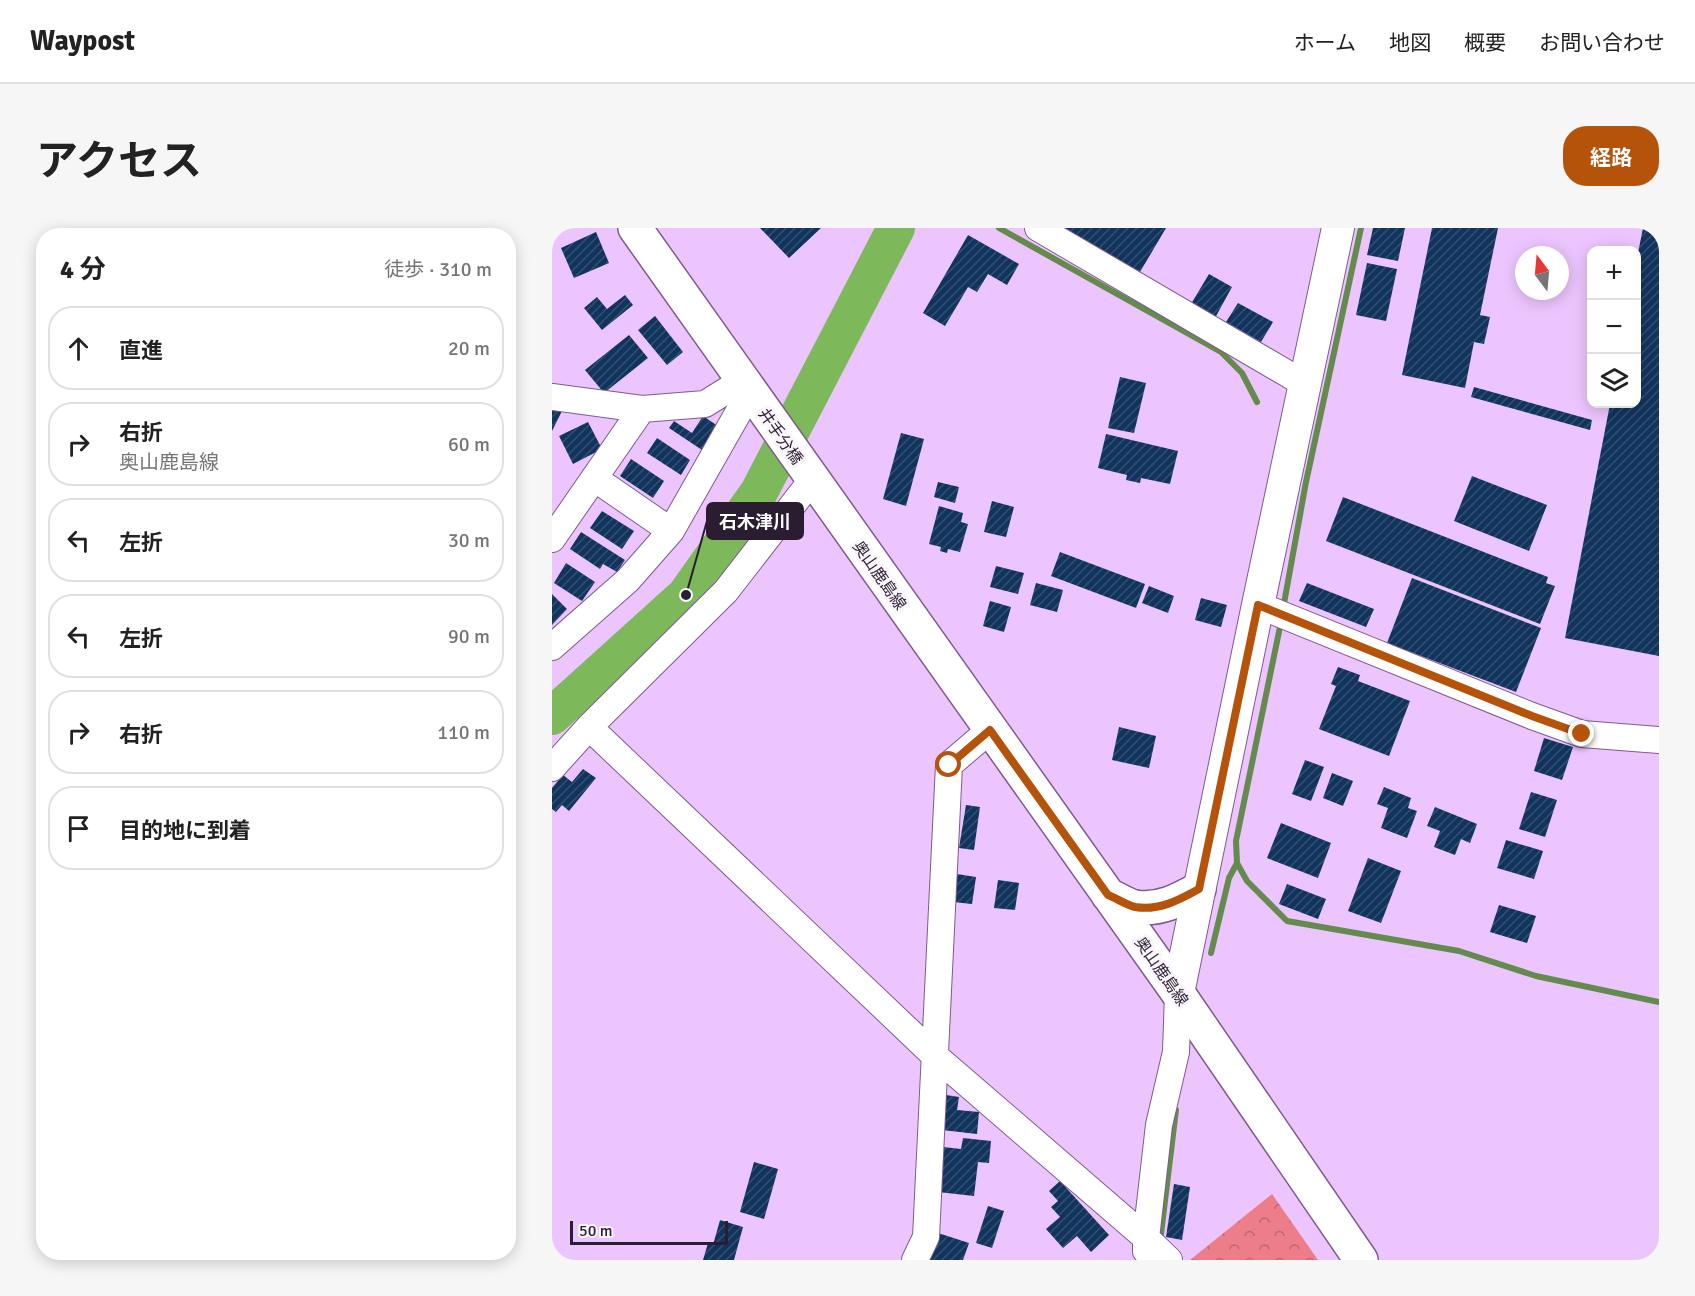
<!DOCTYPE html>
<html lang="ja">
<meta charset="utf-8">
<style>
body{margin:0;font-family:Signika,"Noto Sans JP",sans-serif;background:#f6f6f6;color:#222}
.controls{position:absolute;right:18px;top:18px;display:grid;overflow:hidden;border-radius:12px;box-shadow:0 3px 15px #0003}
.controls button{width:54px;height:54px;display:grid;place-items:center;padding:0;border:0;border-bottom:2px solid #e0e0e0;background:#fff;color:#222;font:30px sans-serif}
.compass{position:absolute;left:963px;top:18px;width:54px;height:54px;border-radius:50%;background:#fff;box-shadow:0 3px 15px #0003;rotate:344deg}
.scale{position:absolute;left:18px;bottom:15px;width:158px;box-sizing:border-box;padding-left:6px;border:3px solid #2a1c31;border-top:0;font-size:16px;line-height:21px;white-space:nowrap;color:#2a1c31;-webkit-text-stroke:4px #f9f5fb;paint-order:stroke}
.stop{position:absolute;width:18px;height:18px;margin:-14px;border:4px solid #b45309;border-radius:50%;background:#fff}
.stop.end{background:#b45309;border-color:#fff;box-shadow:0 2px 6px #0008}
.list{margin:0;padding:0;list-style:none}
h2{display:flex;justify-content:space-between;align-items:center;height:78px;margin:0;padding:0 24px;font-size:26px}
h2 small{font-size:20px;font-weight:400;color:#767676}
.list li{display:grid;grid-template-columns:39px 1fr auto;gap:18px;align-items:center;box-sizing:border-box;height:84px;margin:0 12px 12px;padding:0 12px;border:2px solid #e0e0e0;border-radius:24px}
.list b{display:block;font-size:22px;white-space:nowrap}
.list p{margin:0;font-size:20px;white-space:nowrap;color:#767676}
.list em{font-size:20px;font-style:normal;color:#767676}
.icon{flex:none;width:33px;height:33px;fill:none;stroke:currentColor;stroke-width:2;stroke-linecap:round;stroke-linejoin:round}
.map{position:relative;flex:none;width:1107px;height:1032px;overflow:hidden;border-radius:24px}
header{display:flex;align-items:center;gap:36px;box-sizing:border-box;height:84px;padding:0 30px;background:#fff;border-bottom:2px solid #e0e0e0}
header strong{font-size:28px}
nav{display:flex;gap:33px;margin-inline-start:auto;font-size:21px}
.intro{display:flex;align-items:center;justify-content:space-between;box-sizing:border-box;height:144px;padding:0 36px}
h1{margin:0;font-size:42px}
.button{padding:15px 27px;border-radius:24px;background:#b45309;color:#fff;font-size:21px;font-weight:700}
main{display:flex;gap:36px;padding:0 36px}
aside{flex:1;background:#fff;border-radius:24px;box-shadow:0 3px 15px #0003}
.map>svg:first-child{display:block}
</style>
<header>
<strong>Waypost</strong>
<nav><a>ホーム</a><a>地図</a><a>概要</a><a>お問い合わせ</a></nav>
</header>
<div class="intro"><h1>アクセス</h1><a class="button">経路</a></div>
<main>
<aside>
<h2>4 分<small>徒歩 · 310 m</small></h2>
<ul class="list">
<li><svg class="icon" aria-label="ahead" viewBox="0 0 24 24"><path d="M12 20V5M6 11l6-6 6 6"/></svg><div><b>直進</b></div><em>20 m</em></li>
<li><svg class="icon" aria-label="right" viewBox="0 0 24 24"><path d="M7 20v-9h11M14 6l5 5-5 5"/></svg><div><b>右折</b><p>奥山鹿島線</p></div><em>60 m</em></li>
<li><svg class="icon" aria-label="left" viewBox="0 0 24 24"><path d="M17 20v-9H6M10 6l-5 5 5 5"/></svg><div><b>左折</b></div><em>30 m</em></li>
<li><svg class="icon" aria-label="left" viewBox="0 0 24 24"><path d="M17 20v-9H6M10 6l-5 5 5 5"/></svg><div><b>左折</b></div><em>90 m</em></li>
<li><svg class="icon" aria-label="right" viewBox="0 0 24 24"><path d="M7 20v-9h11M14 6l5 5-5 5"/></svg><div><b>右折</b></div><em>110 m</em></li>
<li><svg class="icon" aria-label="arrive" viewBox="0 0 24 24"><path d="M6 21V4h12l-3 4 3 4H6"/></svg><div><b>目的地に到着</b></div></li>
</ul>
</aside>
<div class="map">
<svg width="1107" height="1032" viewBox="0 0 1107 1032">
<defs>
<pattern id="forest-crowns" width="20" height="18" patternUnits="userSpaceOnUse" patternTransform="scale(1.5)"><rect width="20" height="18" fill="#ed7d88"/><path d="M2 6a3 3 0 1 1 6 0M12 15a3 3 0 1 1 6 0" fill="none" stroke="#c06670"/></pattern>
<pattern id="building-hatch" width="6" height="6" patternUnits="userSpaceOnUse" patternTransform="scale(1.5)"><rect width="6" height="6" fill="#11345e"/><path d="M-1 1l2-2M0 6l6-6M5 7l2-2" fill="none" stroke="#344f72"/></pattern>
</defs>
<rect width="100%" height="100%" fill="#ecc5fe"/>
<path fill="url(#forest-crowns)" d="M720 966 766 1032H638Z"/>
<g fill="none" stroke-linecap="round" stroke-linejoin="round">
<path stroke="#648a4e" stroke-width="6" d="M447 0 669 124 690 145 705 174
M731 381 754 254 809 0
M729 394 684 613 685 635 695 653 735 693 907 723 984 748 1107 774
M659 725 677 650 685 635
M608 1014 624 882"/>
<path stroke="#7db95a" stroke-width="38" d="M0 488 134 367 207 264 344 0"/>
</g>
<path fill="url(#building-hatch)" d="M208 0H269L237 30Z
M512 0H614L588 44Z
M821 0H853L846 33 815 27Z
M880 0H946L928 87 938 89 932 116 922 114 913 160 850 147Z
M1091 0 1107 3V428L1013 410 1058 176H1084V35Z
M44 4 57 35 22 50 9 20Z
M416 7 467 36 455 57 436 46 425 64 416 59 393 98 371 85Z
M815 35 845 41 834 93 804 87Z
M657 46 680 59 663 90 639 76Z
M73 67 81 77 50 102 32 80 45 69 55 81Z
M686 75 721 94 709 114 674 94Z
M103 88 131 124 115 137 86 102Z
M77 107 96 130 52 165 33 142Z
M568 149 594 155 582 205 556 200Z
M922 159 1040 192 1038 202 919 169Z
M0 179 10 183 0 203Z
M151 188 166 198 150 222 117 200 122 193 140 205Z
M36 194 50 221 21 236 7 208Z
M349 205 372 211 354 278 331 271Z
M554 206 626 223 618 256 589 250 588 255 574 252 575 247 546 240Z
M105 210 138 232 129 247 95 225Z
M79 231 112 253 101 270 68 248Z
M920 248 995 277 977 323 902 293Z
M386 254 407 259 403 275 382 269Z
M791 269 996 349 994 355 1003 358 988 396 774 313Z
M440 273 462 279 454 309 432 304Z
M387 278 411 285 409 294 416 296 408 324 396 321 395 325 388 323 389 319 377 316Z
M50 283 82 303 70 321 38 300Z
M29 304 73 332 65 344 51 336 48 341 18 321Z
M508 324 593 356 584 380 499 348Z
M14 335 43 354 30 373 2 355Z
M444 338 472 345 466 366 438 359Z
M860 350 989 400 964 464 835 415Z
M484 355 511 362 505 384 478 377Z
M755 355 822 381 814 399 747 373Z
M597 358 622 368 616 385 590 375Z
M0 366 15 381 0 397Z
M649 370 675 377 669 399 643 392Z
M438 373 459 379 452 404 431 398Z
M786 439 808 447 806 453 858 473 837 528 767 501 784 458 779 456Z
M567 499 604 508 597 540 560 532Z
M992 510 1021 519 1010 552 982 543Z
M753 532 772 539 759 573 740 566Z
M31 541 44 550 17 583 10 577 4 584 0 581V560L11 547 20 554Z
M780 545 801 553 791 578 771 570Z
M832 559 859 570 856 580 865 583 855 610 829 600 836 580 825 576Z
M979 564 1005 572 993 609 967 601Z
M414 577 428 579 422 622 407 620Z
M883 579 925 596 918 615 909 611 903 627 882 619 888 603 875 598Z
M729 595 779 615 766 650 715 630Z
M954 612 991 623 982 651 945 640Z
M816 630 849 643 829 695 796 683Z
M405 646 424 649 420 676 401 674Z
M446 652 467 655 463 682 442 680Z
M735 656 774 671 766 691 727 676Z
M947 677 984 688 975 715 938 704Z
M394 867 407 869 405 882 427 884 425 906 390 902Z
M411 910 439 913 437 935 426 934 422 968 386 964 391 919 409 921Z
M202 934 226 941 212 991 188 984Z
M508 953 557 1007 539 1024 525 1008 511 1020 494 1001 508 989 499 979 506 973 497 963Z
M622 956 638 959 630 1012 614 1009Z
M436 978 452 983 440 1020 424 1015Z
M168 992 191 999 182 1032H151L156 1015 161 1017Z
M383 1004 417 1015 411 1032H374Z"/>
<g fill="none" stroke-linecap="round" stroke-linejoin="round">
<g stroke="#7e5b8e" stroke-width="28">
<path id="minor" d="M486 0 753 156
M0 169 90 181 153 176 190 153
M42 250 119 303
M0 311 90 181
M706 377 980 488 1030 506 1107 512
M0 419 76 352 119 303 198 164
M37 499 382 827 594 1010 617 1032
M0 540 37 499 174 363 260 252
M594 1023V1010L607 897 624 824 626 765
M363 1032 374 1009 397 537 438 502"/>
</g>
<g stroke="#7e5b8e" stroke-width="34">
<path id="tertiary" d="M626 765 706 377 786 0"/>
</g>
<g stroke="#7e5b8e" stroke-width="36">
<path id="secondary" d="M83 0 626 765 809 1032
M556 667C564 670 574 677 583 679 607 683 627 672 647 661"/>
</g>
<use href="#minor" stroke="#fff" stroke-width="26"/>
<use href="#tertiary" stroke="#fff" stroke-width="32"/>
<use href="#secondary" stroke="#fff" stroke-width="33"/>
</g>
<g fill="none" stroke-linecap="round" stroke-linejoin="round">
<path stroke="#b45309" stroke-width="8" d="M397 537 438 502 556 667C564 670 574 677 583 679 607 683 627 672 647 661L706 377 980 488 1030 506"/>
</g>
<g text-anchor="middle" stroke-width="6" stroke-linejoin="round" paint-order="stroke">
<g font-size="16" fill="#2a1c31" stroke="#f9f5fb">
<text transform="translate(229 208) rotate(55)" y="6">井手分橋</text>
<text transform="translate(328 347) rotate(55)" y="6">奥山鹿島線</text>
<text transform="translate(610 743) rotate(55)" y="6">奥山鹿島線</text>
</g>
</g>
<path fill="none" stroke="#2a1c31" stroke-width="2" d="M134 367L155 293"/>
<circle fill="#2a1c31" stroke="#f9f5fb" stroke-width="2" cx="134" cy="367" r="6"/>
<rect fill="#2a1c31" stroke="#2a1c31" stroke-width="2" x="155" y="275" width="96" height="36" rx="6"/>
<g font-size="18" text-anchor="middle" font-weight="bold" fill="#fff">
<text x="203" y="300">石木津川</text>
</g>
</svg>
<div class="controls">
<button>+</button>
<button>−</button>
<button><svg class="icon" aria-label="layers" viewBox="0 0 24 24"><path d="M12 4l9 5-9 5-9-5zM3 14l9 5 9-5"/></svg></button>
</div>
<svg class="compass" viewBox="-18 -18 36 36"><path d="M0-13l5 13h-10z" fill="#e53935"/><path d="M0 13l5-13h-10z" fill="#767676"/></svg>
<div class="scale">50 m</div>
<div class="stop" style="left:397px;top:537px"></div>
<div class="stop end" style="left:1030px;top:506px"></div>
</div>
</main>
